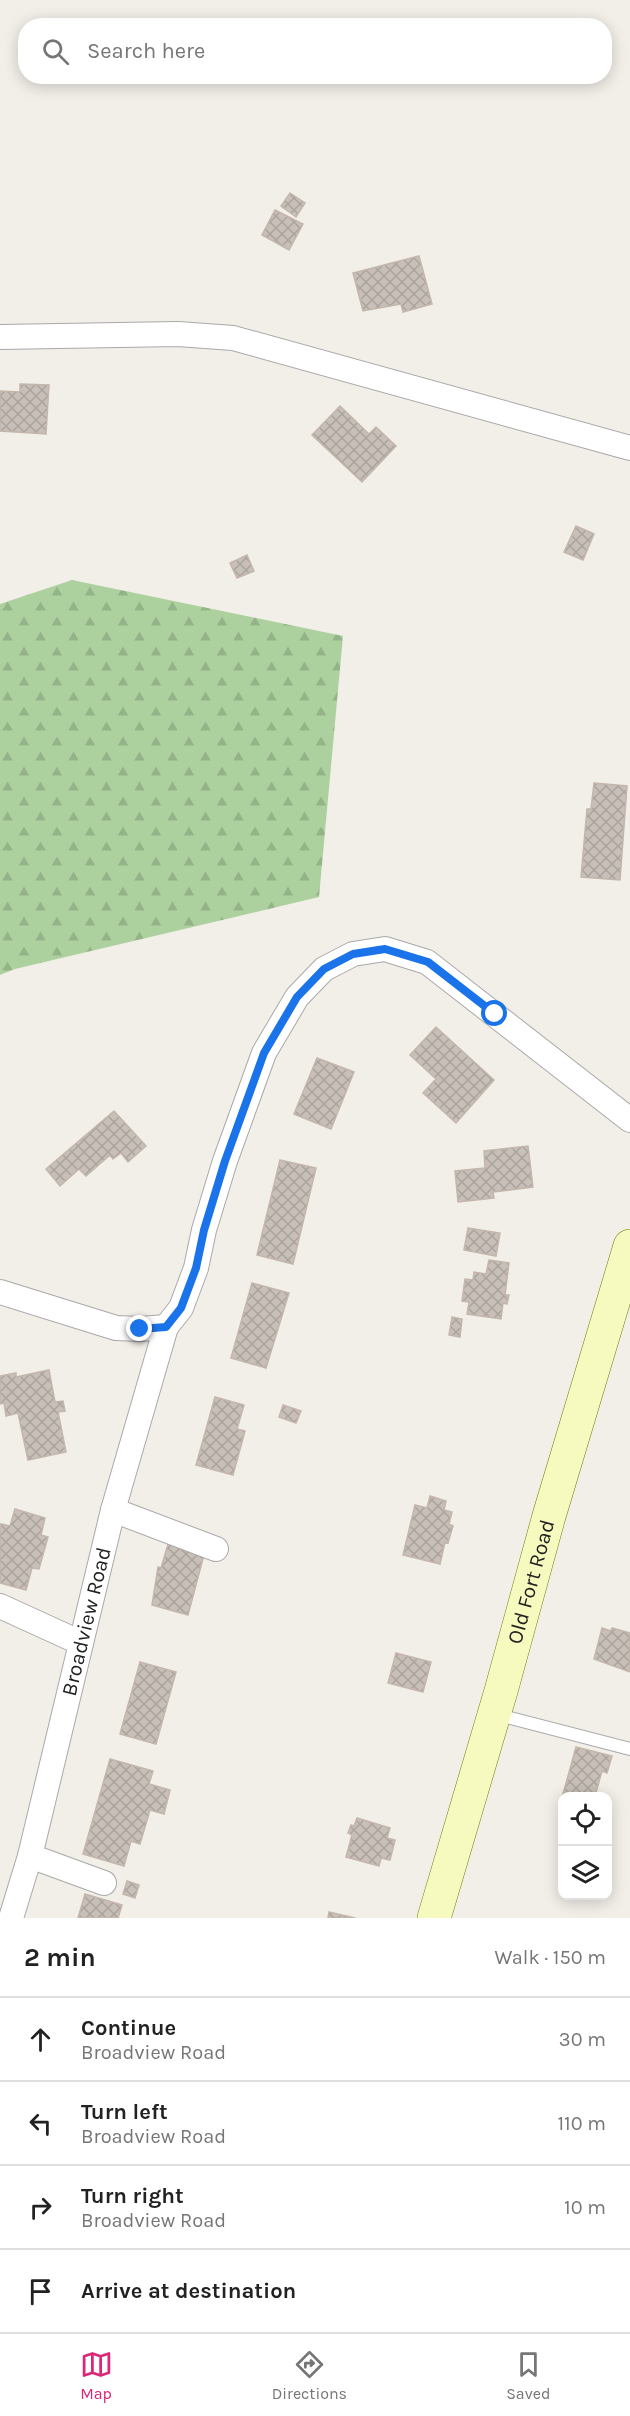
<!DOCTYPE html>
<meta charset="utf-8">
<style>
body{margin:0;font-family:Karla,sans-serif;background:#f6f6f6;color:#222}
.controls{position:absolute;right:18px;bottom:18px;display:grid;overflow:hidden;border-radius:12px;box-shadow:0 3px 15px #0003}
.controls button{width:54px;height:54px;display:grid;place-items:center;padding:0;border:0;border-bottom:2px solid #e0e0e0;background:#fff;color:#222;font:30px sans-serif}
.stop{position:absolute;width:18px;height:18px;margin:-14px;border:4px solid #1a73e8;border-radius:50%;background:#fff}
.stop.end{background:#1a73e8;border-color:#fff;box-shadow:0 2px 6px #0008}
.list{margin:0;padding:0;list-style:none}
h2{display:flex;justify-content:space-between;align-items:center;height:78px;margin:0;padding:0 24px;font-size:26px}
h2 small{font-size:20px;font-weight:400;color:#767676}
.list li{display:grid;grid-template-columns:39px 1fr auto;gap:18px;align-items:center;box-sizing:border-box;height:84px;padding:0 24px;border-top:2px solid #e0e0e0}
.list b{display:block;font-size:22px;white-space:nowrap}
.list p{margin:0;font-size:20px;white-space:nowrap;color:#767676}
.list em{font-size:20px;font-style:normal;color:#767676}
.icon{flex:none;width:33px;height:33px;fill:none;stroke:currentColor;stroke-width:2;stroke-linecap:round;stroke-linejoin:round}
.map{position:relative;flex:none;width:630px;height:1918px;overflow:hidden}
.search{position:absolute;background:#fff;box-shadow:0 3px 15px #0003;left:18px;right:18px;top:18px;height:66px;display:flex;align-items:center;gap:15px;box-sizing:border-box;padding:0 21px;border-radius:24px;color:#767676;font-size:22px}
.sheet{height:414px;background:#fff}
nav{display:flex;justify-content:space-around;align-items:center;box-sizing:border-box;height:84px;border-top:2px solid #e0e0e0;background:#fff;font-size:16px;color:#767676}
nav a{display:grid;justify-items:center;gap:3px}
nav .on{color:#db2777}
.map>svg:first-child{display:block}
</style>
<div class="map">
<svg width="630" height="1918" viewBox="0 0 630 1918">
<defs>
<pattern id="forest-firs" width="22" height="20" patternUnits="userSpaceOnUse" patternTransform="scale(1.5)"><rect width="22" height="20" fill="#add19e"/><path d="M5 1l3.5 6h-7zM16 11l3.5 6h-7z" fill="#95b388"/></pattern>
<pattern id="building-cross-hatch" width="8" height="8" patternUnits="userSpaceOnUse" patternTransform="scale(1.5)"><rect width="8" height="8" fill="#c7bfb8"/><path d="M0 0l8 8M0 8l8-8" fill="none" stroke="#aba49e"/></pattern>
</defs>
<rect width="100%" height="100%" fill="#f2efe9"/>
<path fill="url(#forest-firs)" d="M72 580 343 636 319 897 15 969 0 975V604Z"/>
<path fill="url(#building-cross-hatch)" stroke="#c4b6ab" stroke-width="1.5" d="M290 193 305 203 296 217 281 206Z
M275 210 303 224 289 250 262 235Z
M419 256 432 304 403 312 401 304 363 311 353 273Z
M20 384 49 385 46 434 0 431V391L20 392Z
M340 406 369 434 376 427 396 446 362 482 312 435Z
M576 526 594 534 583 560 564 552Z
M247 555 254 571 237 578 230 563Z
M594 783 627 786 620 880 581 877 587 809H591Z
M436 1027 494 1080 456 1123 423 1093 436 1079 410 1055Z
M317 1058 354 1072 331 1129 294 1114Z
M114 1111 146 1146 128 1162 121 1153 113 1159 110 1155 86 1176 79 1169 60 1186 46 1169Z
M528 1146 533 1187 493 1192 494 1198 458 1202 455 1171 485 1168 484 1151Z
M280 1160 316 1168 293 1264 257 1255Z
M468 1228 500 1233 496 1256 464 1250Z
M489 1260 509 1263 505 1295H509L507 1304 503 1303 501 1319 467 1314 469 1302 462 1301 465 1279 473 1280 474 1272 486 1274Z
M252 1283 289 1293 266 1368 231 1358Z
M452 1317 462 1319 460 1337 449 1335Z
M49 1370 55 1402 63 1401 65 1411 58 1412 66 1452 28 1460 18 1413 6 1416 4 1403 0 1404V1376L16 1373V1377Z
M215 1397 244 1405 237 1429 245 1431 233 1475 196 1465Z
M283 1405 301 1411 296 1423 279 1417Z
M430 1496 446 1501 444 1510 452 1512 449 1524 453 1526 448 1543 445 1542 440 1564 403 1555 415 1505 427 1508Z
M15 1509 45 1518 41 1535 48 1537 39 1569 32 1568 26 1590 0 1583V1529L1 1524 10 1526Z
M169 1541 205 1551 188 1615 152 1605 158 1567 161 1568Z
M602 1628 611 1631 612 1628 630 1633V1672L594 1659Z
M396 1653 431 1662 423 1692 388 1683Z
M140 1662 176 1672 156 1744 120 1734Z
M576 1747 612 1756 607 1773 602 1771 595 1796H562V1801H561Z
M110 1759 153 1771 149 1784 170 1790 164 1814 150 1810 140 1844 131 1841 124 1866 83 1854Z
M357 1818 390 1828 387 1838 395 1840 390 1860 381 1858 379 1866 346 1857 352 1835 348 1833 351 1825 354 1826Z
M127 1881 139 1885 135 1898 123 1894Z
M85 1894 122 1905 118 1918H78Z
M329 1912 355 1918H328Z"/>
<g fill="none" stroke-linecap="round" stroke-linejoin="round">
<g stroke="#a9a9a9" stroke-width="14">
<path id="service" d="M495 1714 630 1749"/>
</g>
<g stroke="#a9a9a9" stroke-width="26">
<g id="minor">
<path d="M0 337 178 334 233 338 630 448"/>
<path d="M0 1292 116 1328 140 1329 166 1327 181 1308 196 1268 204 1230 225 1161 264 1053 297 997 324 969 353 954 385 949 427 962 630 1120"/>
<path d="M113 1510 216 1549"/>
<path d="M0 1606 81 1643"/>
<path d="M30 1856 104 1883"/>
<path id="s1" d="M11 1918 30 1856 113 1510 166 1327"/>
</g>
</g>
<g stroke="#707d05" stroke-width="34">
<g id="secondary">
<path id="s2" d="M434 1918 501 1691 549 1516 630 1246"/>
</g>
</g>
<use href="#service" stroke="#fff" stroke-width="12"/>
<use href="#minor" stroke="#fff" stroke-width="24"/>
<use href="#secondary" stroke="#f7fabf" stroke-width="33"/>
</g>
<g fill="none" stroke-linecap="round" stroke-linejoin="round">
<path stroke="#1a73e8" stroke-width="8" d="M140 1329 166 1327 181 1308 196 1268 204 1230 225 1161 264 1053 297 997 324 969 353 954 385 949 428 962 495 1014"/>
</g>
<g text-anchor="middle" stroke-width="5" stroke-linejoin="round" paint-order="stroke">
<g font-size="21" fill="#222" stroke="#fff">
<text dy="7" stroke="none"><textPath href="#s2" startOffset="350">Old Fort Road</textPath></text>
<text dy="7" stroke="none"><textPath href="#s1" startOffset="306">Broadview Road</textPath></text>
</g>
</g>
</svg>
<div class="controls">
<button><svg class="icon" aria-label="locate" viewBox="0 0 24 24"><circle cx="12" cy="12" r="6"/><path d="M12 2v4M12 18v4M2 12h4M18 12h4"/></svg></button>
<button><svg class="icon" aria-label="layers" viewBox="0 0 24 24"><path d="M12 4l9 5-9 5-9-5zM3 14l9 5 9-5"/></svg></button>
</div>
<div class="stop" style="left:495px;top:1014px"></div>
<div class="stop end" style="left:140px;top:1329px"></div>
<div class="search"><svg class="icon" aria-label="search" viewBox="0 0 24 24"><circle cx="10" cy="10" r="6"/><path d="M15 15l6 6"/></svg>Search here</div>
</div>
<section class="sheet">
<h2>2 min<small>Walk · 150 m</small></h2>
<ul class="list">
<li><svg class="icon" aria-label="ahead" viewBox="0 0 24 24"><path d="M12 20V5M6 11l6-6 6 6"/></svg><div><b>Continue</b><p>Broadview Road</p></div><em>30 m</em></li>
<li><svg class="icon" aria-label="left" viewBox="0 0 24 24"><path d="M17 20v-9H6M10 6l-5 5 5 5"/></svg><div><b>Turn left</b><p>Broadview Road</p></div><em>110 m</em></li>
<li><svg class="icon" aria-label="right" viewBox="0 0 24 24"><path d="M7 20v-9h11M14 6l5 5-5 5"/></svg><div><b>Turn right</b><p>Broadview Road</p></div><em>10 m</em></li>
<li><svg class="icon" aria-label="arrive" viewBox="0 0 24 24"><path d="M6 21V4h12l-3 4 3 4H6"/></svg><div><b>Arrive at destination</b></div></li>
</ul>
</section>
<nav>
<a class="on"><svg class="icon" aria-label="map" viewBox="0 0 24 24"><path d="M3 6l6-2 6 2 6-2v14l-6 2-6-2-6 2zM9 4v14M15 6v14"/></svg>Map</a>
<a><svg class="icon" aria-label="directions" viewBox="0 0 24 24"><path d="M12 3l9 9-9 9-9-9zM9 14v-3h6M13 9l2 2-2 2"/></svg>Directions</a>
<a><svg class="icon" aria-label="saved" viewBox="0 0 24 24"><path d="M7 4h10v16l-5-4-5 4z"/></svg>Saved</a>
</nav>
